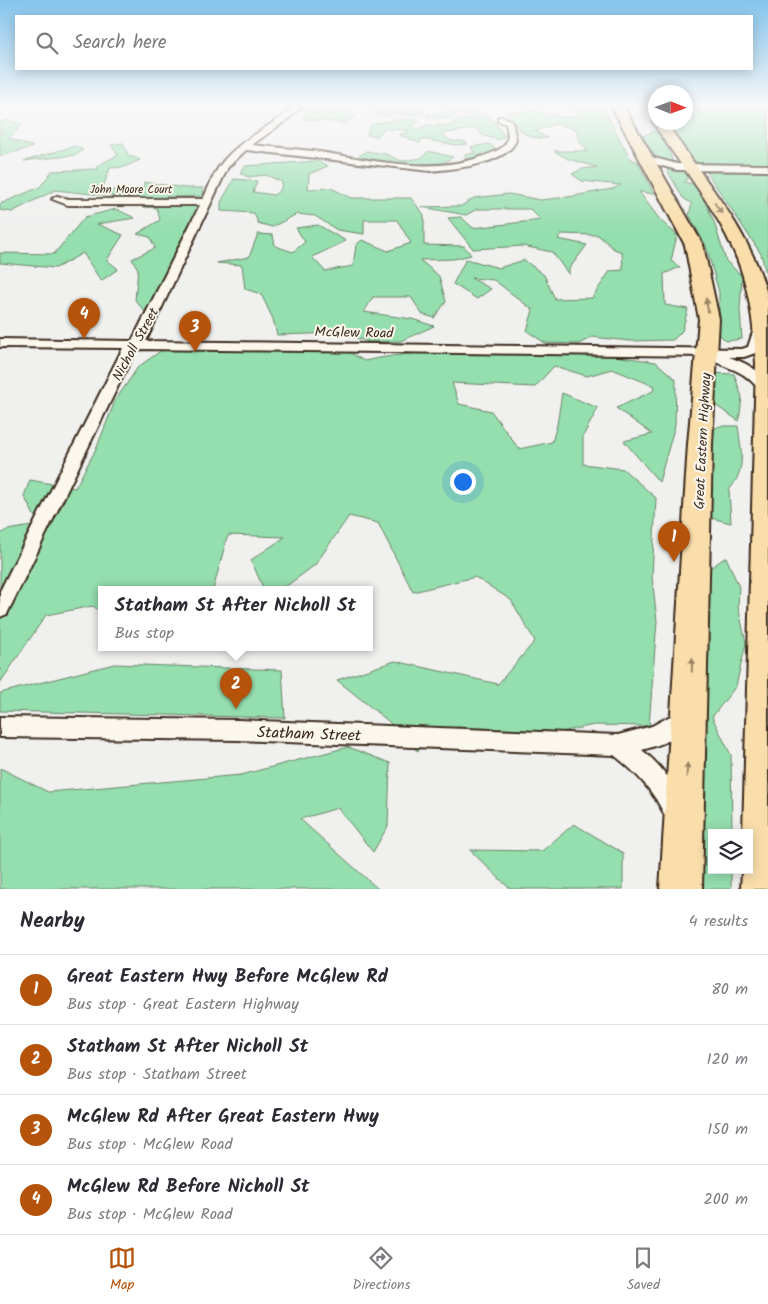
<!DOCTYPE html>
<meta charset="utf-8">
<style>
body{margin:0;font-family:Kalam,sans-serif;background:#f2f2f3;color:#2b2b33}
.controls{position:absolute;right:15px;bottom:15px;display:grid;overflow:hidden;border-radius:0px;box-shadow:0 2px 12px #0003}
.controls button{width:45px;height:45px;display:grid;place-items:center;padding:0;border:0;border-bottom:1px solid #e1e1e2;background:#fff;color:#2b2b33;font:25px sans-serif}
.compass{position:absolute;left:648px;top:85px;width:45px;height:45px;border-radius:50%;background:#fff;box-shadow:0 2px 12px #0003;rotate:91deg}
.you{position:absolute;left:462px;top:481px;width:18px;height:18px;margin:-12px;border:4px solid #fff;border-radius:50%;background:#1a73e8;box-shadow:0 0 0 8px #1a73e833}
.badge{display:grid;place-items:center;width:32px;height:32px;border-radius:50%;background:#b45309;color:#fff;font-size:16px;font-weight:700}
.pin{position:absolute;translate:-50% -41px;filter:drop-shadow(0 1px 2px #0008)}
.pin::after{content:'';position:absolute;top:26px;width:18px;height:15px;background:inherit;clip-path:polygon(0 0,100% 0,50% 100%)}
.popup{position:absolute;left:98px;top:586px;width:275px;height:65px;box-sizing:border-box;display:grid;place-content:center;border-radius:0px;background:#fff;filter:drop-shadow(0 1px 4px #0005);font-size:16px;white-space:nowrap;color:#7c7c81}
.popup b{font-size:19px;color:#2b2b33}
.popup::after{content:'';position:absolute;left:50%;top:100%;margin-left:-10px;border:10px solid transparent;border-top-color:#fff}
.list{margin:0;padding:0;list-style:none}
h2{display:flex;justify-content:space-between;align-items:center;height:65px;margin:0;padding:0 20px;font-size:21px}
h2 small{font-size:16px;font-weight:400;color:#7c7c81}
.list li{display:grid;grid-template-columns:32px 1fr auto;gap:15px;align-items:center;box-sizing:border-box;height:70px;padding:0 20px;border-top:1px solid #e1e1e2}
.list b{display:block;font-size:19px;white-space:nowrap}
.list p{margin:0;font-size:16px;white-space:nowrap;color:#7c7c81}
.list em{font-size:16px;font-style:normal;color:#7c7c81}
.icon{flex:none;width:28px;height:28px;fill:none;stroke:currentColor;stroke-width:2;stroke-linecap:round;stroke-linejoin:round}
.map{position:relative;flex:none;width:768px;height:889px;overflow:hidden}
.search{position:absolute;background:#fff;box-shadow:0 2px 12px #0003;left:15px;right:15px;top:15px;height:55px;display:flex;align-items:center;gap:12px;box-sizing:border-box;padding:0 18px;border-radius:0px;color:#7c7c81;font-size:19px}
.sheet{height:345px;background:#fff}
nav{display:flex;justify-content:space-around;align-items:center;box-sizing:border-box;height:70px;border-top:1px solid #e1e1e2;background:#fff;font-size:14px;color:#7c7c81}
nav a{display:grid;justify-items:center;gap:2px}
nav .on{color:#b45309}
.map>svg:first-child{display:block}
</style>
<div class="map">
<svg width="768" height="889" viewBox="0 0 768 889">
<rect width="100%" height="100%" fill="#f0f0ef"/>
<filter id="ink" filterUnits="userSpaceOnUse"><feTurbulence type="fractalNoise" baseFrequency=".02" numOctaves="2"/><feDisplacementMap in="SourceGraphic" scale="10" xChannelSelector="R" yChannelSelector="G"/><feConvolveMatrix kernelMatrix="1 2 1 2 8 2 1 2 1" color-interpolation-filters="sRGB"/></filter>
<g filter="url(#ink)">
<path fill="#95deae" stroke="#688466" d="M307 105H338L356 116 343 123 304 119Z
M371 105H414V107L425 111C413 116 407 118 395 111L388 116 374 114Z
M567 105H602L630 159 638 162 654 194 639 192 661 221 677 235 671 261 680 267 664 274 665 305 688 309 682 331 673 340 629 341 592 337 579 344 545 343 527 331 533 310 494 280 471 278 491 289 477 299 453 284 466 259 499 268 524 260 544 275 555 299 592 298 610 271 623 270 622 252 614 249 598 235 561 234 558 239 587 245 569 269V275L552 252 523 246 473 249 448 218 461 217 473 228 541 220 530 209H477L466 215 422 207 461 206 474 198 509 194 540 200 568 197 612 189 621 185 582 181 572 174 582 169 597 167 568 159 554 151H588L580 142 576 129 556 124 535 131 548 138C526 140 517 130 507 112L536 111 568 118 580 115Z
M686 105H768V281L761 254 706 171H765L695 162 664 123 686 122Z
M460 110 484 114 493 120 505 136 499 140 482 135 476 128 442 134 451 141H463L468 144 456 145 421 139 420 143 400 135 409 130 384 129 377 136 367 135 370 125C387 120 403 118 420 121L411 126 418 129 427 125 452 126 455 121 474 119 472 116 456 113 453 118H427V115Z
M7 120 23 124 9 138 33 147 0 156V122Z
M655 131C666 141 669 149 673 163L657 158 640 137Z
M123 143 128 155 140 160 124 167 110 168 102 190 143 191 144 182 185 188H203L204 196 129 198 55 190 12 212 0 210V204L40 187 52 171 98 169 97 166 118 155 111 145Z
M489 144 496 149 482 157 466 159 465 155 474 153 471 147Z
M75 146 83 150 76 155 24 161Z
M366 151 386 154 401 161 422 158 428 151 453 157C429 175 385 162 358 157Z
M318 161 328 166 309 174 308 189 331 188 351 198H411L424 215V245L464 246 471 255 454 259 420 260 439 276 446 302 434 318 422 314 411 297H373L364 312 412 319 434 326 401 341 369 342 340 333 277 335 273 319 261 294 245 289 242 265 217 263 249 257 258 234 273 235 275 246 293 252 305 242 296 228 318 225 346 241 312 257 325 271 353 266 356 245 362 240 388 251 411 243 397 220H364V234L337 230 315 216 297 214 272 227 258 223 254 213 221 211V202L234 179 257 181 253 192 274 195 281 189 282 182 266 175 248 177 240 173 245 166Z
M678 169 685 172 689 177 684 182 693 184 705 201 714 222 726 261 742 276 740 310 742 339 726 341 719 334V292L706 246 689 215 692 204 683 198 667 170Z
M176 199 209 208 152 320 135 300 138 269 132 259 155 248 150 237 137 234 160 220 157 208 142 207 148 201Z
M116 209 135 218 97 224 123 235 107 260 118 269 101 281 83 253 56 268 0 263V253L54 254 85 217Z
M221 349 346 350 364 361C437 345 515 353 590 355L602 354 656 362 676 380 675 425 659 482 624 441 652 434 616 408 653 391 654 386 612 369 587 376 554 366 535 387 452 383 459 404 491 411 519 449 552 442 557 425 562 393 598 408 583 436V464L623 469 656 498 652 577 657 621 649 726 594 725 561 732 457 727 417 751 388 721 337 680 395 661 498 684 535 641 511 600 475 577 413 592 378 523 349 516 315 565 281 590H264L251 560 285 537 229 535 224 544 225 545 213 590H102V613L93 606 46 615 0 683V619L13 596 0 609V534L7 530 39 525 24 496 30 480 75 488 97 447 115 401 138 367 162 350Z
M710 373 734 374 742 397 739 421 712 403Z
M720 426H738C741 451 747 469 729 490L731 523 707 517 711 430Z
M726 557 739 587 738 606 746 643 736 686 712 717 731 755 732 833H712V870H731V889H689L702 579 710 568Z
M114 664 282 670 285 718 0 711V693Z
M348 747 390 763 388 826 373 852 338 808 300 819 378 889H0V768L48 792 241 775Z
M574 824 623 853V889H510L470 850 542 851Z"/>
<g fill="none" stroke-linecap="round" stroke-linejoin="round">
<g stroke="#3b2a1e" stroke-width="4">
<path id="minor" d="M296 105H304L284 122 252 145C272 147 293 149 313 151 369 159 429 176 484 156 502 149 512 146 506 124L498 121V117H504L512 121 516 140C507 165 452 169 430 171L246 150 228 167 146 341 742 349 748 347 755 326 761 322 767 326 764 338 758 352 744 357H729C744 362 758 369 768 382V393L761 392C742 366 729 372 707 356L138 349 134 353 7 614 0 617V591L123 348 0 347V339L132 341 200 205H68L52 199 57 196 68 199H203C209 188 213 174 221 164 240 139 272 127 296 105Z
M647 156 677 164 768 165V171L677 170 644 161V157Z
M685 708 692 711 696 718C687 736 660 745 642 750 663 767 675 785 686 810L682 818 674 822 666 818C654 791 637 773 614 755L238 740 0 737V717L238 720 618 735 652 726Z"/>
</g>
<g stroke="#3b2a1e" stroke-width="4">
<path id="trunk" d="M611 105H623L703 245 719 319 712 444 702 889H660L688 444 699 319 685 245Z
M654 119 656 122H666C703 180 751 230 768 298V889H741L742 870H749V833H743L756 364C754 323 749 282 731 245 711 201 678 163 653 122Z"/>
</g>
<use href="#minor" fill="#fbf7ec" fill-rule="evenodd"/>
<use href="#trunk" fill="#f9deab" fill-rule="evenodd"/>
</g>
<defs><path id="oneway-solid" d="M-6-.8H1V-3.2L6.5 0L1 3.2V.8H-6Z" transform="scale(1.25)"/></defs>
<g fill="#9a8464">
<use href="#oneway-solid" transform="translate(718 208) rotate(56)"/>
<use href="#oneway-solid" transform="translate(707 305) rotate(-99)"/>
<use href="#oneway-solid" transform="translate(692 665) rotate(-88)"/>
<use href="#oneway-solid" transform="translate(687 770) rotate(-87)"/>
</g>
</g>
<linearGradient id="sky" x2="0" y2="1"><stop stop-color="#85c4ed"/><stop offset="0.46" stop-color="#f8f8f8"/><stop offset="1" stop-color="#f8f8f8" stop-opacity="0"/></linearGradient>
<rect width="768" height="229" fill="url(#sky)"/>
<g text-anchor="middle" stroke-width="4" stroke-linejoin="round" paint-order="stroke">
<g font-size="11" fill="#3b2a1e" stroke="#fbf7ec">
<text x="131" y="193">John Moore Court</text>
</g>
<g font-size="14" fill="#3b2a1e" stroke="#fbf7ec">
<text transform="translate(354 332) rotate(1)" y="5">McGlew Road</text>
<text transform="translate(135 344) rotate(-61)" y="5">Nicholl Street</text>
<text transform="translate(702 441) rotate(-87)" y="5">Great Eastern Highway</text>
</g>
<g font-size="16" fill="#3b2a1e" stroke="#fbf7ec">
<text transform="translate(309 733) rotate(2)" y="6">Statham Street</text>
</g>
</g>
</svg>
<div class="controls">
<button><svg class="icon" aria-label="layers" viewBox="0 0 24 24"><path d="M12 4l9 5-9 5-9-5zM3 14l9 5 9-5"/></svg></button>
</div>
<svg class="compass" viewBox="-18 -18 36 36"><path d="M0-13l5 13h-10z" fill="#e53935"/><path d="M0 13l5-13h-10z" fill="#7c7c81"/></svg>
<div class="you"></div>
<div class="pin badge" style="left:674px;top:562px">1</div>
<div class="pin badge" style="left:236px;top:709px">2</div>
<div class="popup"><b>Statham St After Nicholl St</b>Bus stop</div>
<div class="pin badge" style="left:195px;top:352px">3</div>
<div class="pin badge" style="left:84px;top:339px">4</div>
<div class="search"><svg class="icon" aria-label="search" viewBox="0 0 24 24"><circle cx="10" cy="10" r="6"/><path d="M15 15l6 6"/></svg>Search here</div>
</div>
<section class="sheet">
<h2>Nearby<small>4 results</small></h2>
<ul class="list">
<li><span class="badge">1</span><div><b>Great Eastern Hwy Before McGlew Rd</b><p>Bus stop · Great Eastern Highway</p></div><em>80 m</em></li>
<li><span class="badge">2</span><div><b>Statham St After Nicholl St</b><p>Bus stop · Statham Street</p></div><em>120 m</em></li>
<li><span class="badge">3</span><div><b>McGlew Rd After Great Eastern Hwy</b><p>Bus stop · McGlew Road</p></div><em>150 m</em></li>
<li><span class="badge">4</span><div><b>McGlew Rd Before Nicholl St</b><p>Bus stop · McGlew Road</p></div><em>200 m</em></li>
</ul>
</section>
<nav>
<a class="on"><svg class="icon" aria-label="map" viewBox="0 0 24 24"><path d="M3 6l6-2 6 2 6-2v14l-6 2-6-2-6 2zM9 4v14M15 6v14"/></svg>Map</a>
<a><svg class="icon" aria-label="directions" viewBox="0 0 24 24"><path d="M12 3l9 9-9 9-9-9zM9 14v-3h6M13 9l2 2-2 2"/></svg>Directions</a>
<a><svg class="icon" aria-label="saved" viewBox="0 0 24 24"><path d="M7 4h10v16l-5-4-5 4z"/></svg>Saved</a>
</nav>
